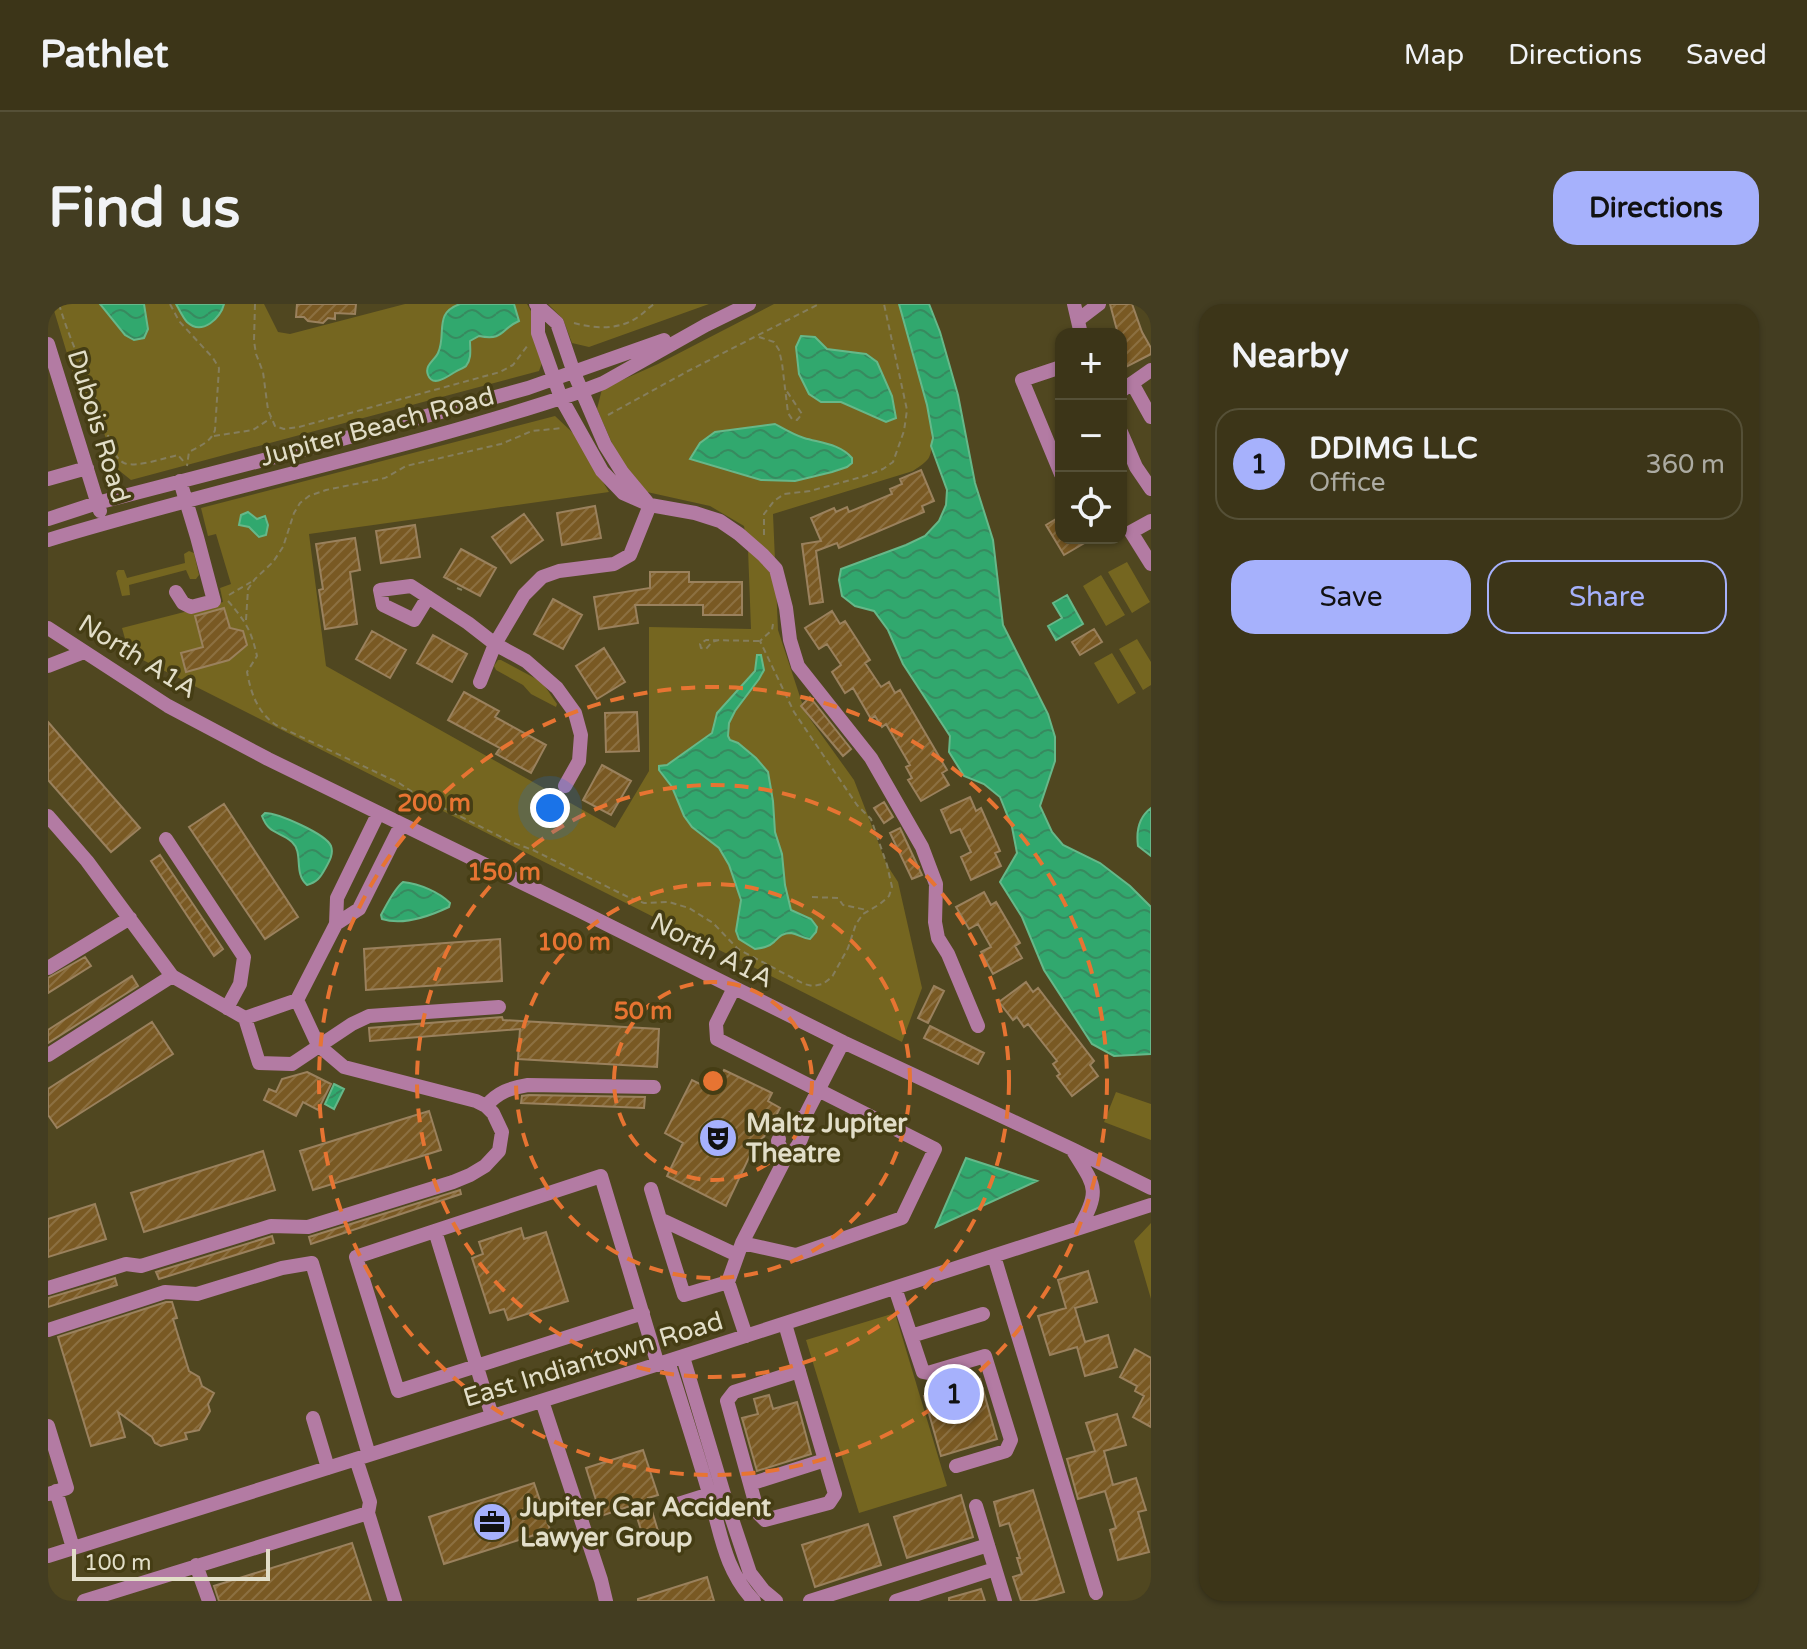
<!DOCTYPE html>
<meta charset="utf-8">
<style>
body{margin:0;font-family:"Varela Round",sans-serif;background:#433d21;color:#f1f3f6}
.controls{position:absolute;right:24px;top:24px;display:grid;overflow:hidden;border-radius:16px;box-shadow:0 2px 6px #0004}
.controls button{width:72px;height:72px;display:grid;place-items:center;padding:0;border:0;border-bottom:2px solid #555037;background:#3c3518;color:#f1f3f6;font:40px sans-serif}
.scale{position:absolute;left:24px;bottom:20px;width:198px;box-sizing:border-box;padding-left:8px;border:4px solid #e2dec8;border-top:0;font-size:22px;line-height:28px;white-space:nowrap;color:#e2dec8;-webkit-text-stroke:6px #453d14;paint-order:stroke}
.you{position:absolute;left:502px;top:504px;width:28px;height:28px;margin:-20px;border:6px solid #fff;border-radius:50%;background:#1a73e8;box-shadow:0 0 0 12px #1a73e833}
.badge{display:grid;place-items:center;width:52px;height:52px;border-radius:50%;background:#a6b1fc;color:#111;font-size:26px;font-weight:700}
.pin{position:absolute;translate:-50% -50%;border:4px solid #fff;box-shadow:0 2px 8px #0006}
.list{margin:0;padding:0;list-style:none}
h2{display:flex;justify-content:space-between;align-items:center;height:104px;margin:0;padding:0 32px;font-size:34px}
h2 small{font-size:26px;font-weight:400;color:#acaba2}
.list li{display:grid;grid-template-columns:52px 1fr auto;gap:24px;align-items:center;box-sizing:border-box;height:112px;margin:0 16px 16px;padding:0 16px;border:2px solid #555037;border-radius:24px}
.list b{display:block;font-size:30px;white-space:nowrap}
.list p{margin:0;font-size:26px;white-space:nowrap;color:#acaba2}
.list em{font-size:26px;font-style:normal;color:#acaba2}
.actions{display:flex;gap:16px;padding:24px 32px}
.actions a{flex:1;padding:18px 0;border:2px solid #a6b1fc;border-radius:24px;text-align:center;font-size:28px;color:#a6b1fc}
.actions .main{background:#a6b1fc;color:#111}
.icon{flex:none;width:44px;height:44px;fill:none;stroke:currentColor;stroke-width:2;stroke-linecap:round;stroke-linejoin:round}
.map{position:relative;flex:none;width:1103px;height:1297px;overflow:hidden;border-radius:24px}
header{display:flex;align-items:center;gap:48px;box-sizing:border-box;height:112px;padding:0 40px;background:#3c3518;border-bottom:2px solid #555037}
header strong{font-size:38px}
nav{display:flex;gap:44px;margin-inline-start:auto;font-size:28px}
.intro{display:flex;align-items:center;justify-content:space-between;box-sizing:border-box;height:192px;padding:0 48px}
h1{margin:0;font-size:56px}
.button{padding:20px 36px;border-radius:24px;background:#a6b1fc;color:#111;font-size:28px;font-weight:700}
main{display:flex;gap:48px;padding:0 48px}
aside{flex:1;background:#3c3518;border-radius:24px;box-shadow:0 2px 6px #0004}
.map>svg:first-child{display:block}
</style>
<header>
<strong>Pathlet</strong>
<nav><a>Map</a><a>Directions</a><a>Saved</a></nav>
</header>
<div class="intro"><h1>Find us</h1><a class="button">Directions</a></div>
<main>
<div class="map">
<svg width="1103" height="1297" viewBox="0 0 1103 1297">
<defs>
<pattern id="water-waves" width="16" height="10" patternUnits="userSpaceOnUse" patternTransform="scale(2)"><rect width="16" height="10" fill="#31a86e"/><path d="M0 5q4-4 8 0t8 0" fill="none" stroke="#378a5f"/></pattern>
<pattern id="building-hatch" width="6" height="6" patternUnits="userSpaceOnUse" patternTransform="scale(2)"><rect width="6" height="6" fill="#795923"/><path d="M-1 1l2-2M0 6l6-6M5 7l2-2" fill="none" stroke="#8c7041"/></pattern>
</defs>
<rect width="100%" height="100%" fill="#504720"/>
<path fill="#756620" d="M4 0H216L230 28 242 30 357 0H479L484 9 494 59 491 67 83 176 68 164 53 120 41 122Z
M500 0H661L541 43 524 39 515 15Z
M726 0H851C859 29 896 132 880 155 876 160 869 164 865 167L725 210 730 326 757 408 806 476 839 561 850 578 874 684 854 738 81 349 74 324 175 298 172 284 183 280 168 230 160 232 153 204 507 112 526 130 561 188 261 230 278 362 567 524 601 467V323L703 325 700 245 696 222 662 202 599 188 571 155 549 105 554 85 610 60Z
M141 247 146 249 151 271 148 275H142L138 266 81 281 82 291 74 292 68 269 70 266H76L79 274 137 259 136 250Z
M1079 258 1102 298 1084 309 1060 268Z
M1053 271 1077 311 1058 322 1035 282Z
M1089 335 1103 358V381L1095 386 1071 345Z
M1064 349 1088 389 1070 400 1046 359Z
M450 356H453L494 378 509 400 508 403 483 390 475 381 448 366 446 362Z
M1068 788 1103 800V836L1056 818Z
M1103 919V995L1086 937Z
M847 1009 899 1182 811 1209 758 1036Z"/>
<path fill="url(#water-waves)" stroke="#66b889" stroke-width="2" d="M52 0H96L100 25 96 34 86 36 77 31Z
M128 0H176C173 14 154 32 139 18 135 14 131 5 128 0Z
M412 0H466L471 17C452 25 457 37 431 32L422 37C422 45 424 55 418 62 416 64 410 66 407 68 400 72 385 84 380 71 376 61 387 56 390 49 399 30 385 9 412 0Z
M851 0H881L892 28 910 91 927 179 945 236 955 321 1000 410 1007 433V457L992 502 1004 528 1015 541 1052 559 1082 582 1103 603V750L1066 752 1044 740 996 666 974 613 952 578 969 549 964 523 952 493 936 480 916 472 901 448 902 432 855 360 840 326 826 307 807 302 794 292 791 276 793 265 858 241 877 232 891 217 898 201 899 186 883 142 885 134 879 101Z
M753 32 767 33 779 45 818 50 829 58 844 92 848 114 838 118 793 98H773L761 90 751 70 748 43Z
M727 120C736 125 746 131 756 134 773 139 792 140 804 154V159L799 163 784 168 747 177 713 176 642 155 652 139 667 128Z
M200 208 209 215 217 212 220 221 218 231 211 233 201 223 191 221 193 211Z
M1019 291 1035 320 1008 336 1000 322 1014 314 1005 299Z
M709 351H713L716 366 711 375 687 407 681 419 680 432 682 436 690 439 708 454 720 468 725 497 727 528 734 550 737 581 743 606 763 615 769 623 768 628 762 635C754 634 750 630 743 629 734 629 731 633 726 638 721 643 714 644 707 645L691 635 688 627 693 596 681 561 671 544 644 523 636 512 624 483 611 466V462L619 461 664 429 669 409 707 367Z
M1103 504V552L1090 542C1088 527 1091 513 1103 504Z
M217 509C230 509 278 530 283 542 286 550 281 558 277 565 272 574 269 578 259 581 245 569 256 549 244 538 232 527 221 531 214 512Z
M355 578C372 580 391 588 402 599L401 603C382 612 356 622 334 615L333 611C339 600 346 585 355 578Z
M286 780 296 785 286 805 277 800Z
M918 854 989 877 888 923Z"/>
<path fill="url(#building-hatch)" stroke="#9a815d" stroke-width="2" d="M249 0H308L307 10 287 9V15L280 14 275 19 260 17 256 13H248Z
M1062 0H1084L1094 28 1103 44V50L1078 63 1073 53V30H1070Z
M873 166 886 197 874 202 876 208 791 244 789 239 768 247 775 298 762 300 754 240 773 237 763 214 786 204 788 208 799 203 801 208 844 190 842 185 854 180 852 175Z
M547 202 553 234 514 241 509 209Z
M476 210 495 236 463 259 444 233Z
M1013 212V234H1045L1016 251 998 221Z
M367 221 372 253 333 259 328 227Z
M307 234 312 266 302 268 309 320 277 325 271 286 275 285 268 240Z
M413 245 448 264 432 292 396 273Z
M602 268H641V278H694V311H655V301H587L590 319 551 325 546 293 602 284Z
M505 295 534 311 515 345 486 330Z
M176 304 182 324 195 327 199 341 181 356 138 368 133 349 155 343 147 312Z
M784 307 792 320 797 317 822 356 817 359 833 383 841 378 847 389 852 386 899 466 894 469 901 481 873 497 860 476 864 474 858 463 862 461 838 420 834 423 827 412 823 415 805 384 797 389 784 368 793 361 779 340 771 345 757 324Z
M1046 325 1054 338 1032 351 1024 338Z
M324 327 358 346 342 374 308 355Z
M385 331 419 350 404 378 369 359Z
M556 344 577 378 549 395 528 362Z
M416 388 451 407 447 413 498 441 483 469 448 450 452 444 400 416Z
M762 393 803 445 795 452 753 402Z
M589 408 591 447 558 448 557 409Z
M0 418 92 524 63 548 0 476Z
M554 461 583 477 563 511 535 496Z
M922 493 928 507 933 504 952 547 947 549 953 562 923 576 913 553 923 548 912 525 903 529 893 506Z
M836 498 845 513 836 519 826 504Z
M176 500 250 613 217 635 141 523Z
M852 524 874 571 864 575 842 529Z
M112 551 175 645 166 652 103 557Z
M936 588 943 601 948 598 972 639 967 642 974 654 945 670 933 648 943 643 930 620 921 625 908 603Z
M452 635 454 677 318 686 316 645Z
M37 653 43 662 0 689V674Z
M84 672 90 682 0 739V726Z
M978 678 985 688 990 684 1046 757 1042 761 1050 772 1024 792 1009 772 1012 770 1005 760 1009 757 980 720 976 723 969 713 965 716 951 698Z
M886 682 896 687 880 719 870 714Z
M454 713 455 716 611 725 609 763 470 755 472 725 322 737 321 724Z
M104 718 125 750 9 824 0 811V785Z
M882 722 936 749 930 760 876 734Z
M676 766 724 789 720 797 732 804 719 829 704 847 678 902 619 872 635 839 617 829 644 776 656 782 663 768 673 773Z
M259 768 283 780 270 806 255 798 248 812 216 796 221 785 228 788 234 775Z
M481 791 597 793 596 804 473 799 474 792Z
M381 807 393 846 265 886 252 847Z
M215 847 227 886 96 928 83 889Z
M412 886 413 890 263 940 261 933Z
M47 900 58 935 0 953V915Z
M473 924 476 935 498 928 520 997 460 1016 456 1005 442 1009 424 954 435 950 431 938Z
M224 932 226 939 111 975 108 968Z
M1040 967 1049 998 1027 1004 1037 1038 1060 1031 1069 1063 1037 1072 1029 1043 1002 1051 990 1012 1018 1004 1010 976Z
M67 974 69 981 0 1003V994Z
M118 998H124L129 1014 125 1015 141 1067 151 1073 154 1082 166 1089 160 1100 162 1107 151 1126 137 1129 139 1135 113 1142 107 1139 104 1133 70 1108 77 1133 43 1142 10 1033Z
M1087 1045 1103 1054V1123L1085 1113 1096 1092 1087 1087 1089 1082 1072 1073Z
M914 1074 916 1080 932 1075 949 1135 893 1152 876 1092 906 1083 904 1077Z
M721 1091 725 1105 749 1098 763 1150 709 1167 694 1114 710 1110 706 1095Z
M1069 1110 1078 1141 1056 1147 1065 1181 1088 1174 1098 1206 1090 1208 1101 1248 1070 1256 1062 1226 1068 1224 1057 1187 1030 1195 1019 1155 1047 1147 1038 1119Z
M595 1146 610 1191 600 1194 610 1227 595 1232 585 1201 553 1212 538 1164Z
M486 1179 502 1226 396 1260 381 1213Z
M985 1186 1016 1288 985 1297H973L965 1273 974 1270 969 1254H972L961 1219 952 1222 946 1198Z
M913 1191 925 1233 859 1254 846 1213Z
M820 1220 833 1261 767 1283 754 1241Z
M304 1239 323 1297H171L166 1282Z
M659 1273 666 1297H590V1295Z
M933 1285 937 1297H901V1294Z"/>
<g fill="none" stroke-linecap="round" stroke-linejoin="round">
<path stroke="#857e5d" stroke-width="2" stroke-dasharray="6 4" stroke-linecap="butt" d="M11 0C23 42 44 80 57 121 61 133 64 153 76 159 87 164 117 154 130 151L137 159
M122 0 131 17 165 54 171 64 167 126C163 138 152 142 141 148L139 162
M207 0 206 37 208 50 215 68 220 106 227 122 236 125 251 123 452 68 465 61 480 41
M526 19C547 25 572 26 590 13 596 9 600 4 606 0
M711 33 726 38 731 46 734 59 740 109 744 115 749 116 754 110 738 86
M560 111 642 66 771 0
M166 132 205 126 223 114
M716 231V210L726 197 736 190 762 187 817 172 835 165 845 158 856 127 859 106 836 0
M409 284 414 286
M181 291 203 278
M180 297C198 318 203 326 209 352L199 368C203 389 209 408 228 421L351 479 366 489 463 538 485 546 582 594 596 599 621 598 641 604 665 619 690 645 756 680 765 682 775 680 784 673 800 644 808 620 815 610 832 600 841 592 844 583 839 561 823 515 809 501 746 408 712 337 724 326 725 320
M198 316 200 285 207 275 225 258 235 243 246 209 252 199 261 192 278 186 337 174 358 162 453 140 484 127 515 124
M671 336 664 338 658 345 653 344 652 340 658 336 711 337
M764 593 790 594 795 601 819 606"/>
<path stroke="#b37ba3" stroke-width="14" d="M488 0 509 19 526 69 557 141 574 168 599 198
M1026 0 1033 30
M490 2V29L513 94 554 167 575 189 602 201 647 209 672 217 691 230 715 251 728 265 738 304 742 336 750 362 823 454 874 543 888 580 887 618 890 634 900 650 930 722
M1030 16 1051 0
M0 40 52 207
M1013 63 974 76 1013 170
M1084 79 1103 113
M1073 87 1103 66
M1073 128 1088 163 1103 185
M0 175 39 164
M0 215 49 199 254 146 480 84 616 36
M1103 217 1083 228 1103 260
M0 236C177 182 359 146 534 87L555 79 658 21 701 0
M128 288 135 299 143 303 166 297 149 233 132 177
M380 293 366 316 335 301 332 286 363 282 420 319 447 340 478 357 509 384 527 409 533 431 531 457 517 482
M0 324 120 402 220 455 528 605 795 738 1024 845 1103 884
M0 362 36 348
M432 378 447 340 476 291 494 273 511 267 566 260 582 251 602 201
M0 512 39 557 124 672 197 714
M118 535 196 653 192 680 179 704
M288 620 311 605 353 521
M0 664 82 614
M686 684 668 720 669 735 887 845 854 914 748 951 694 939
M249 696 288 620 289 594 330 510
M0 751 124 672
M438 802C450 788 462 784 480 781L606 783
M737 824 740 820 757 812
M1024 845C1046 881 1054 885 1031 924
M737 855C751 845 758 829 757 812L795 738
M603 885 612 915 689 951
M612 915 636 991 680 978
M387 927 444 1112
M946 952 1048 1289
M0 984 78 960 93 962 223 922 260 923 405 878 422 871 437 862 451 847 454 828 445 809 438 802 428 797 296 763 270 741 249 696 197 714 211 759 244 760 304 720 321 712 451 703
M847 984 875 1068 880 1069 937 1052 963 1136 958 1147 908 1162
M595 1009 350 1087 308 953 553 872 610 1061
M0 1026 117 988 149 990 234 964 264 959 321 1151
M698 1032 680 978 694 939 737 855 730 837 731 835
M863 1032 935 1010
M635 1053 678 1197 702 1269 716 1287 728 1297
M620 1057C634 1101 648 1145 661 1189 673 1229 676 1265 706 1297
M751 1067 686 1088 679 1097 702 1180 777 1156
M494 1097 553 1276 558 1297
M265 1114 280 1164
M0 1122 19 1184 0 1190
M702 1180 710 1209 717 1216 781 1199 787 1190 737 1020
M8 1187 25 1244
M624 1202 662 1190
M928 1202 957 1297
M320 1209 347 1297
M0 1252 620 1057 1103 901
M148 1261 161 1297
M36 1297 320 1209 322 1198 308 1155
M762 1297 940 1241
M848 1297 947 1265"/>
</g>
<g fill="none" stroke="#e77432" stroke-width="4" stroke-dasharray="14 10">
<circle cx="665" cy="777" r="99"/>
<circle cx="665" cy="777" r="197"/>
<circle cx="665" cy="777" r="296"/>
<circle cx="665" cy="777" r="394"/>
</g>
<defs>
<g id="theatre-disc" transform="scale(2)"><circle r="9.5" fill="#a6b1fc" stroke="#453d14"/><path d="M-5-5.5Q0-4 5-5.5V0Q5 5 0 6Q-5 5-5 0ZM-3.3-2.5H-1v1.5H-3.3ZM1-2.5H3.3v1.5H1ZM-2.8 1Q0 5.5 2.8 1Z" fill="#111"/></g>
<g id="office-disc" transform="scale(2)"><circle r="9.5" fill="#a6b1fc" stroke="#453d14"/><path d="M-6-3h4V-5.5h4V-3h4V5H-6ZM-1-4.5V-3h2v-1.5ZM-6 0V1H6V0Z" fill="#111"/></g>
</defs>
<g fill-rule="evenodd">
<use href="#theatre-disc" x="670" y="834"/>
<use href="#office-disc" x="444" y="1218"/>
</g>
<g text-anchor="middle" stroke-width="7" stroke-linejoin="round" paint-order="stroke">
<g font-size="26" fill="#e2dec8" stroke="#453d14">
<text transform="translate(51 122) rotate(73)" y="9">Dubois Road</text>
<text transform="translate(329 122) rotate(-15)" y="9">Jupiter Beach Road</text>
<text transform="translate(90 352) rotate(32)" y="9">North A1A</text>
<text transform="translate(664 646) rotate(27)" y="9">North A1A</text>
<text transform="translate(545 1055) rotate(-17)" y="9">East Indiantown Road</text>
</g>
<g font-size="26" font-weight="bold" fill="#e2dec8" stroke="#453d14" text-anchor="start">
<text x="698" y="828">Maltz Jupiter<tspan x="698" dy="30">Theatre</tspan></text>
<text x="472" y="1212">Jupiter Car Accident<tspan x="472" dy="30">Lawyer Group</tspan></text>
</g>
</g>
<circle cx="665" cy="777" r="12" fill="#e77432" stroke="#453d14" stroke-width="4"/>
<g font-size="24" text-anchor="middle" font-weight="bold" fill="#e77432" stroke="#453d14" stroke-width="7" stroke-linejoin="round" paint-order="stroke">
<text x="386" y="507">200 m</text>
<text x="456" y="576">150 m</text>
<text x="526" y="646">100 m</text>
<text x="595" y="715">50 m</text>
</g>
</svg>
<div class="controls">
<button>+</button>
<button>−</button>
<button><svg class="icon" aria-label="locate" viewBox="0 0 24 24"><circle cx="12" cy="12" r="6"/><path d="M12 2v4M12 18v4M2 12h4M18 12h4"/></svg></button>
</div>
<div class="scale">100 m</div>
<div class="you"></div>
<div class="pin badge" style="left:906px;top:1090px">1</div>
</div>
<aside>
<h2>Nearby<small></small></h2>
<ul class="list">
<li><span class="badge">1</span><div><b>DDIMG LLC</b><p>Office</p></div><em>360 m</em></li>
</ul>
<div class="actions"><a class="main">Save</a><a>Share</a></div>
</aside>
</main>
